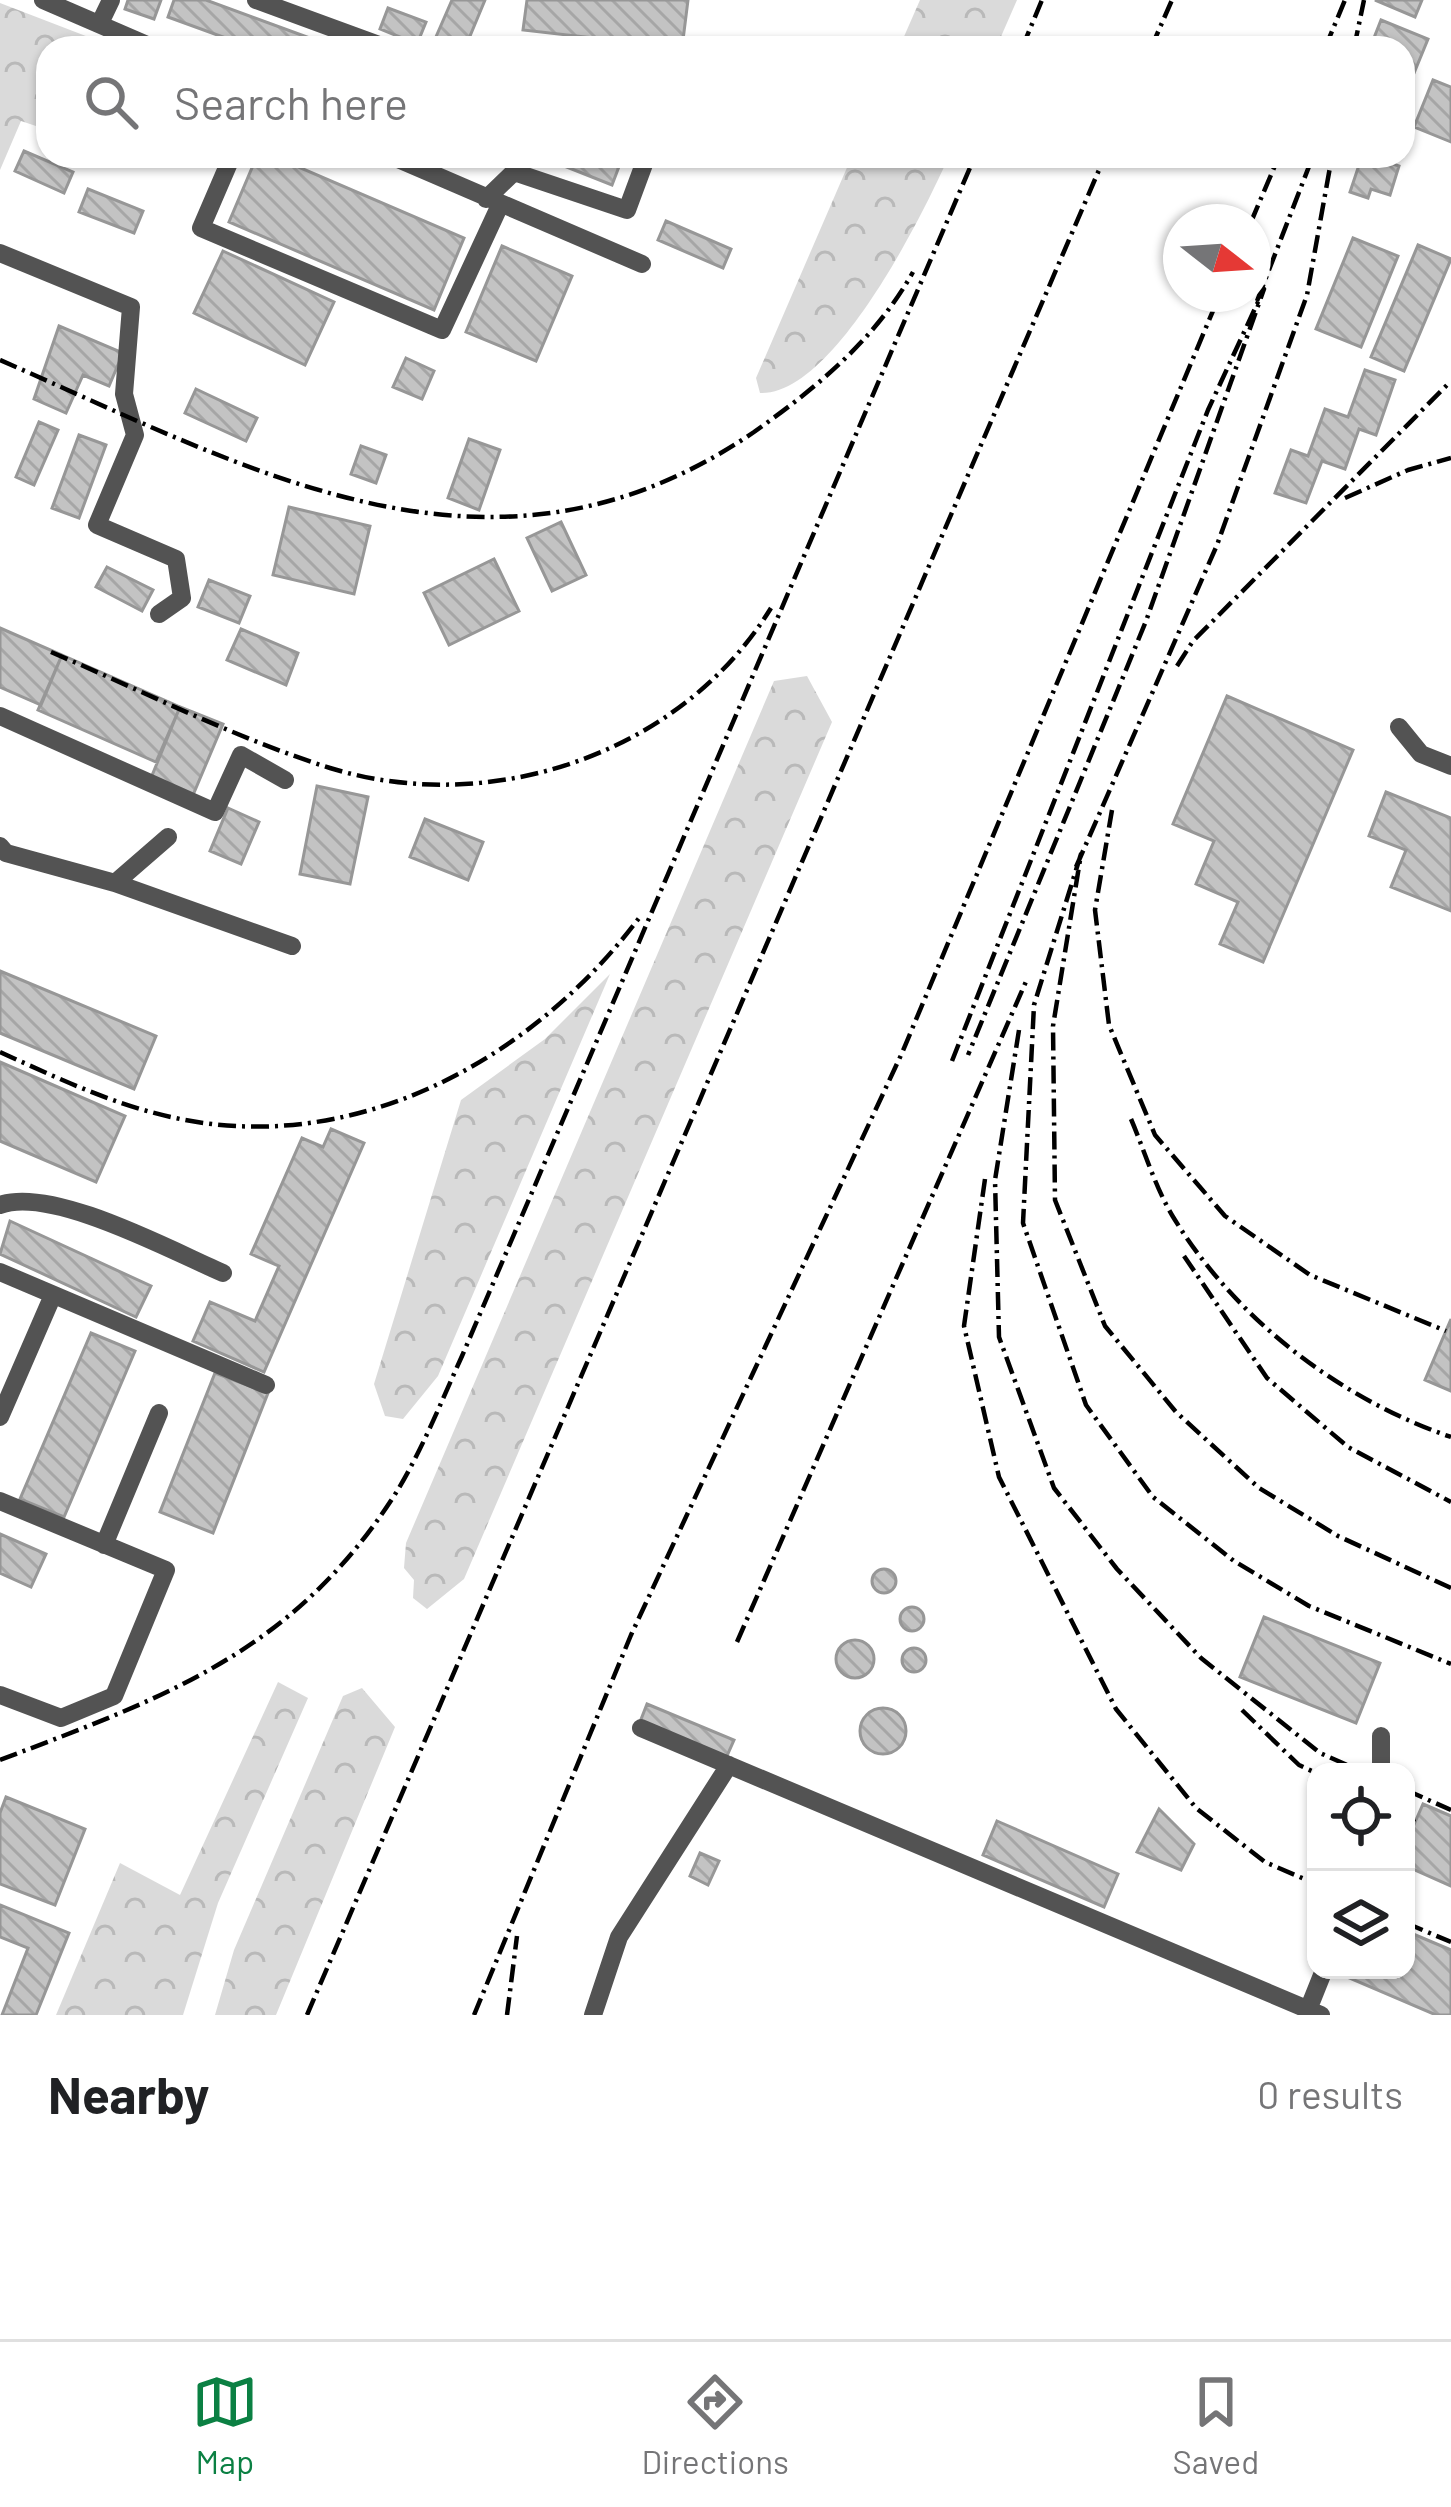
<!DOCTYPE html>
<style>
body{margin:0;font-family:Barlow,sans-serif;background:#f2f2f2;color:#202124}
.controls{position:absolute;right:36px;bottom:36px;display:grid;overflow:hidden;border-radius:24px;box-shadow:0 3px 9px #0004}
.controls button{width:108px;height:108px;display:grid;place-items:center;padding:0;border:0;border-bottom:3px solid #e0e0e0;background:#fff;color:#202124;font:60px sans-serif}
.compass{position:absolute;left:1163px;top:204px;width:108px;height:108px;border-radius:50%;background:#fff;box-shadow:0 3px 9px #0004;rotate:107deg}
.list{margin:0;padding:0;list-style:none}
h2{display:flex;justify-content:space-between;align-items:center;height:156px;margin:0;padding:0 48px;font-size:51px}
h2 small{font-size:39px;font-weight:400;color:#757577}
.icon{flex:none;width:66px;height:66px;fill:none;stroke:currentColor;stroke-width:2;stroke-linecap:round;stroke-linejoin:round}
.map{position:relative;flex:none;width:1451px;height:2015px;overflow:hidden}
.search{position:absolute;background:#fff;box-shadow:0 3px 9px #0004;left:36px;right:36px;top:36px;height:132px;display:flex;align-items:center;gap:30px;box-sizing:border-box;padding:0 42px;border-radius:36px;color:#757577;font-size:45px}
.sheet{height:324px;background:#fff}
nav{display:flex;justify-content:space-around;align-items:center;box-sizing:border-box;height:168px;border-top:3px solid #e0e0e0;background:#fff;font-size:33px;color:#757577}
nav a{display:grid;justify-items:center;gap:6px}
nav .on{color:#0b8043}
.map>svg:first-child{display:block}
</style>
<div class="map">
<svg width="1451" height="2015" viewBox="0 0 1451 2015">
<defs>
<pattern id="forest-crowns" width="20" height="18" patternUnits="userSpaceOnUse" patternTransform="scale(3)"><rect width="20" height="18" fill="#dadada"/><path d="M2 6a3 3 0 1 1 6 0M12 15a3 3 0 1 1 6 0" fill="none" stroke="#b9b9b9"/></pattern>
<pattern id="building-back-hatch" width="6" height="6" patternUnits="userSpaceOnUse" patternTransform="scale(3)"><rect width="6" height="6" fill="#c3c3c3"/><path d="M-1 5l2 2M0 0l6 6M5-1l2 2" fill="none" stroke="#a6a6a6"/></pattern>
</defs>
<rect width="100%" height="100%" fill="#fff"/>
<path fill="url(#forest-crowns)" d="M920 0H1017L996 48H899Z
M0 3 117 48H48V130L21 121 0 170Z
M852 156H949C922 217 833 396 760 393L756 378Z
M807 676 832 722 464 1579 427 1609 413 1598 414 1580 404 1568 406 1543 774 681Z
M610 974 438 1376 403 1419 385 1416 374 1384 461 1100 545 1039Z
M278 1682 308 1698 218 1903 183 2015H56L120 1863 180 1895Z
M362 1688 395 1727 276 2015H215L234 1950 343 1696Z"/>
<path fill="url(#building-back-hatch)" stroke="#979797" stroke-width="3" d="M128 0H161L154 19 125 9Z
M174 0H206L337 48H253L168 17Z
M452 0H485L465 48H436L432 46Z
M527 0H688L682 48 523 30Z
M1375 0H1422L1415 17Z
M388 8 426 22 417 44 380 29Z
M1381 20 1428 39 1403 100V48H1370Z
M1433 80 1451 87V142L1414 127Z
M24 151 73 172 64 193 15 171Z
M257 156H273L464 238 434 310 229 222Z
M539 156H623L612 185Z
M1362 156H1385L1384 161 1399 166 1390 195 1371 189 1368 198 1350 192Z
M88 189 143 211 134 233 79 212Z
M666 221 731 249 723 268 658 240Z
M1353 238 1398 256 1361 347 1316 329Z
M1418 245 1451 259 1404 371 1371 357Z
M502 246 572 276 536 361 466 332Z
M223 251 334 302 305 365 194 313Z
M59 326 123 353 109 386 83 375 66 413 34 399Z
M406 358 434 371 422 399 393 387Z
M1365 370 1395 380 1376 435 1359 429 1345 469 1322 461 1306 503 1275 493 1291 450 1308 456 1325 409 1348 417Z
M196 389 257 418 246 441 185 413Z
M39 422 58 430 34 485 16 477Z
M79 435 106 445 79 518 52 508Z
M469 439 500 450 479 510 448 498Z
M361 446 386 455 376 483 351 474Z
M289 507 370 526 354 594 273 575Z
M561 522 586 575 552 591 527 538Z
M494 559 519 611 449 645 424 593Z
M107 567 153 590 142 611 96 587Z
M209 580 250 596 239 623 198 607Z
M0 628 62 655 41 705 0 687Z
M241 629 298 653 286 685 227 660Z
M62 655 180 707 156 762 38 710Z
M1227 696 1353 750 1263 962 1220 944 1238 902 1196 884 1214 841 1173 824Z
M180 707 223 724 193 795 151 778Z
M317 786 368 797 350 884 300 874Z
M1386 792 1451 818V911L1391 887 1406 850 1369 836Z
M228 808 259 822 241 864 210 851Z
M425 819 483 842 468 880 410 857Z
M0 971 156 1036 134 1089 0 1033Z
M0 1062 125 1116 96 1182 0 1141Z
M331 1129 364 1143 264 1372 193 1341 210 1302 255 1321 279 1266 251 1254 302 1138 323 1147Z
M10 1221 151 1286 136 1317 0 1254Z
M1451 1319V1391L1425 1380Z
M91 1333 135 1351 64 1517 20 1499Z
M215 1373 268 1393 213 1533 160 1512Z
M0 1534 46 1554 31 1587 0 1573Z
M872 1581a12 12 0 1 1 24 0a12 12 0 1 1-24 0Z
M900 1619a12 12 0 1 1 24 0a12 12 0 1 1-24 0Z
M1264 1617 1380 1663 1356 1723 1240 1677Z
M836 1659a19 19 0 1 1 38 0a19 19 0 1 1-38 0Z
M902 1660a12 12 0 1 1 24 0a12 12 0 1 1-24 0Z
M647 1704 734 1740 726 1758 640 1722Z
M860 1731a23 23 0 1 1 46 0a23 23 0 1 1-46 0Z
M6 1797 85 1829 55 1905 0 1884V1813Z
M1423 1804 1451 1816V1886L1406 1866V1843Z
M1159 1809 1194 1844 1181 1870 1137 1852Z
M997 1821 1118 1874 1104 1907 983 1855Z
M700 1853 719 1861 708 1885 690 1876Z
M0 1905 69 1933 36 2015H2L28 1948 0 1937Z
M1406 1931 1451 1950V2015H1436L1347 1977 1350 1970H1406Z"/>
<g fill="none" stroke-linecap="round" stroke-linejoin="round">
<path stroke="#535353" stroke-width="18" d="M43 0 154 48
M256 0 387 48
M100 23 111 0
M232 156 201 228 442 330 500 205
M391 156 642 264
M486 199 514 172 627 210 647 156
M0 253 131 307 124 394 135 435 97 525 176 559 182 598 159 614
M0 716 215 812 241 755 285 780
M1399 727 1421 754 1451 766
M0 846 6 853 115 883 292 946
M115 883 168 837
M0 1205C52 1186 172 1251 223 1273
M0 1272 266 1385
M0 1417 53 1295
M0 1501 166 1570 114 1696 61 1718 0 1695
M104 1545 159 1413
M641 1728 1321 2015
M1381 1772V1736
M1308 2010 1324 1970
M593 2015 619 1937 729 1765"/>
<path stroke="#000" stroke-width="4.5" stroke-dasharray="18 6 3 6" stroke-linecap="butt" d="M1022 48 1042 0
M1151 48 1172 0
M1325 48 1345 0
M1354 48 1364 0
M1251 222 1279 156
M1257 301 1313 156
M0 360C253 470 493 610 754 432 816 388 875 340 913 272
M1345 498 1408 470 1451 458
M51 652C143 691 235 738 330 768 492 818 682 753 771 608
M1177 666 1193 641 1451 381
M1112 810 1095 910 1109 1025 1155 1135 1225 1216 1310 1275 1446 1331
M1076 867 1217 545 1307 295 1332 156
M1019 1030 995 1180 999 1337 1054 1488 1117 1569 1201 1658 1320 1753 1363 1772
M0 1052C55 1077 112 1104 171 1117 355 1159 536 1058 642 914
M952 1061 1208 410 1264 289 1146 621 968 1055
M1131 1119C1145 1152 1156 1190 1175 1220 1237 1320 1340 1399 1451 1437
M985 1179 964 1326 999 1477 1116 1709 1196 1808 1265 1862 1316 1884
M1184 1256 1267 1378 1348 1447 1451 1502
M1451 1588 1338 1536 1259 1488 1176 1412 1105 1326 1055 1200 1053 1026 1081 854 1034 1005 1023 1223 1086 1405 1153 1497 1234 1561 1309 1606 1451 1664
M737 1642 1028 977
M1242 1710 1299 1765 1316 1773
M0 1760C166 1697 293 1652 394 1496 421 1453 441 1402 462 1356L975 156
M1406 1790 1451 1810
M1406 1817 1415 1822
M1406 1923 1451 1942
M307 2015 1105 156
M474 2015 631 1635 902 1053 1220 294
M507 2015 517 1936"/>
</g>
</svg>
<div class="controls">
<button><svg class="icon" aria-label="locate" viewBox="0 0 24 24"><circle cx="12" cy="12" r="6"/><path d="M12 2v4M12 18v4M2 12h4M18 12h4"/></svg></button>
<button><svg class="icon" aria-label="layers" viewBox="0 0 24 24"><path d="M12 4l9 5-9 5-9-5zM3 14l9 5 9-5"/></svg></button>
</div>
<svg class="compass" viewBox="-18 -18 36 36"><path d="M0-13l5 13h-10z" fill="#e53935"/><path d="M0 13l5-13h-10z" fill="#757577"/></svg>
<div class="search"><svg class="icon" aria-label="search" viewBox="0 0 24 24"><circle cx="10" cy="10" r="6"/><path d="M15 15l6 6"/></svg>Search here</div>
</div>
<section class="sheet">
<h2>Nearby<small>0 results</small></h2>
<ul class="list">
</ul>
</section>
<nav>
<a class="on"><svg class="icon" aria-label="map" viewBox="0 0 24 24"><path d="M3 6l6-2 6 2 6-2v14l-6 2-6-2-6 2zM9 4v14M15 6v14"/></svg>Map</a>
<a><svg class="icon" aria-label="directions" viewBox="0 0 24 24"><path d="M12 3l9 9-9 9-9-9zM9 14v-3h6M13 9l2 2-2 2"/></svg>Directions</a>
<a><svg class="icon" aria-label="saved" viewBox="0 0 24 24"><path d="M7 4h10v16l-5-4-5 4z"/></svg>Saved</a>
</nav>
